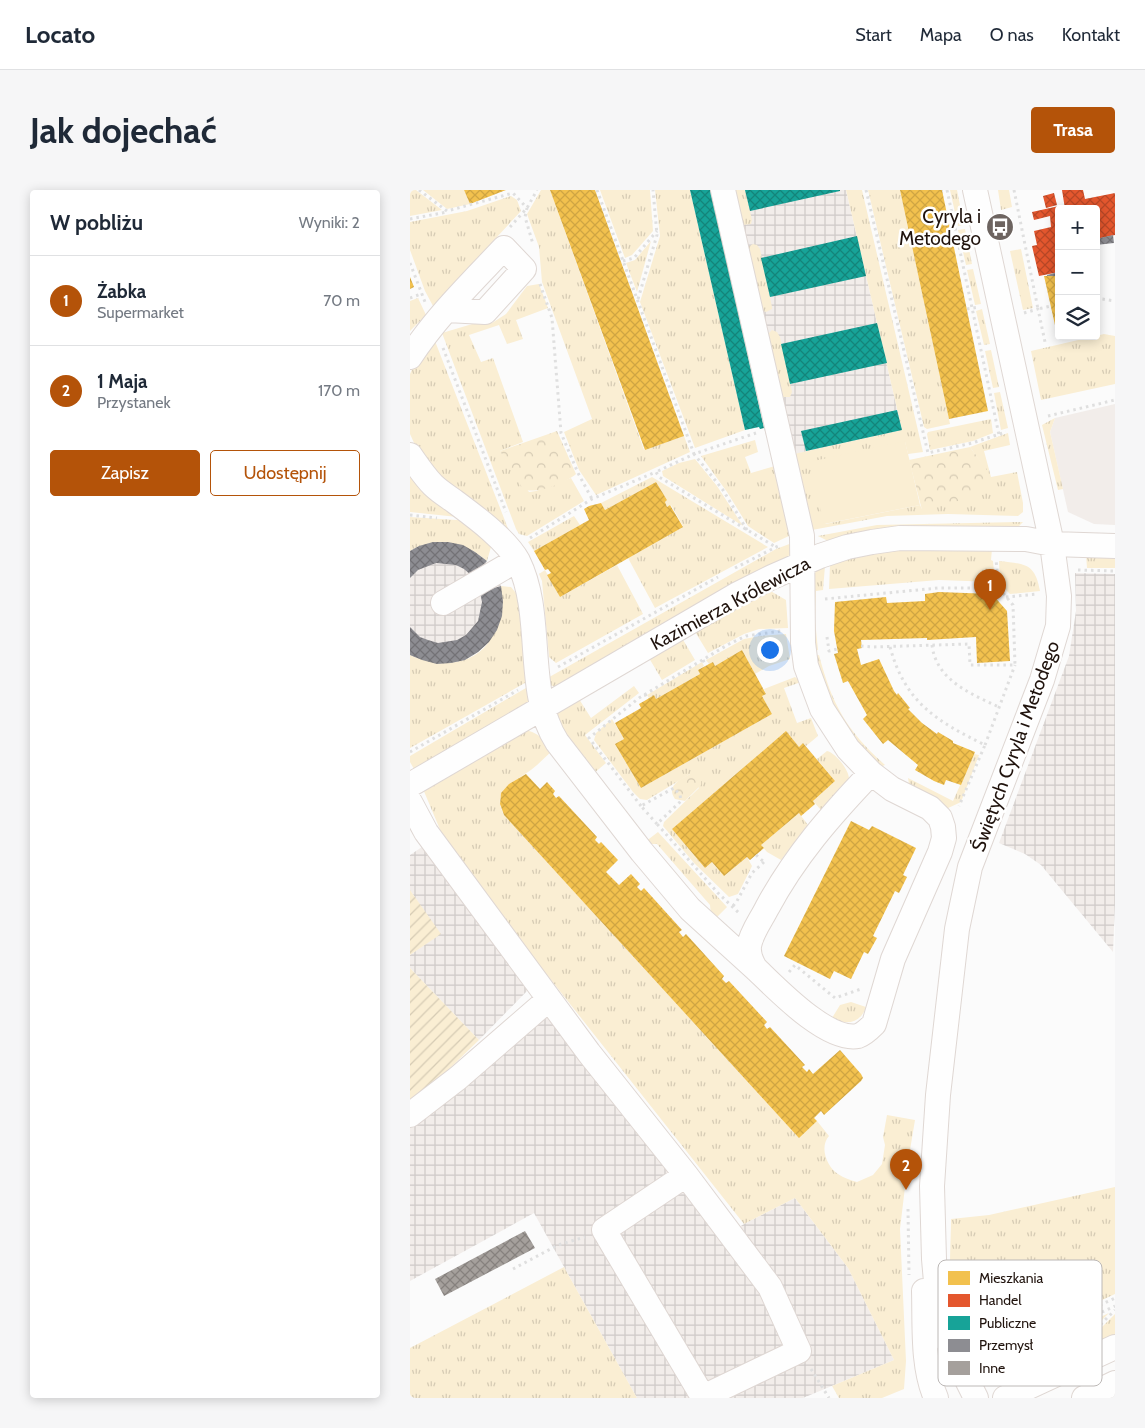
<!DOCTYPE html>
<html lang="pl">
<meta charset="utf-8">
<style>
body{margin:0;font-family:Cabin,sans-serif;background:#f6f6f7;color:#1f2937}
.controls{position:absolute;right:15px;top:15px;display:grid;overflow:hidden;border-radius:5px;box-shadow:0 2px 12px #0003}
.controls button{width:45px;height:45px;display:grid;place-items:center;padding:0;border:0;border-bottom:1px solid #e0e1e3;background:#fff;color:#1f2937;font:25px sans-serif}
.you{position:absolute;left:359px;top:459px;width:18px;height:18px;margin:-12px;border:4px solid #fff;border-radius:50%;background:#1a73e8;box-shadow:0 0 0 8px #1a73e833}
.badge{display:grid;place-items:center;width:32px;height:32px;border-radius:50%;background:#b45309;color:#fff;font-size:16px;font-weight:700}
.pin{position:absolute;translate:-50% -41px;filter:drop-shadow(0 1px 2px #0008)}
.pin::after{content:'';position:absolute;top:26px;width:18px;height:15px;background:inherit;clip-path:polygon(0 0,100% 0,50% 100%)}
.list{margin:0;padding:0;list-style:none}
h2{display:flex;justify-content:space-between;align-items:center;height:65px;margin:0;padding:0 20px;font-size:21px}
h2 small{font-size:16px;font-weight:400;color:#747a83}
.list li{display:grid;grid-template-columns:32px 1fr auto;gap:15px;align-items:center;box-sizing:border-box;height:90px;padding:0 20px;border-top:1px solid #e0e1e3}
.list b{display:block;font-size:19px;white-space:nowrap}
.list p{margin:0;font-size:16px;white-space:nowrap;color:#747a83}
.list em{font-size:16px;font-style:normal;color:#747a83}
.actions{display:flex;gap:10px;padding:15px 20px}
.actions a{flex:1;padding:11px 0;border:1px solid #b45309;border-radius:5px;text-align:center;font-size:18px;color:#b45309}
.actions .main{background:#b45309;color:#fff}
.icon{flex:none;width:28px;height:28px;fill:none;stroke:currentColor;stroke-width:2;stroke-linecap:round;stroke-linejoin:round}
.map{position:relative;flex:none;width:705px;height:1208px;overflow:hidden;border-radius:5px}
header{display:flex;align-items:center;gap:30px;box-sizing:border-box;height:70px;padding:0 25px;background:#fff;border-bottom:1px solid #e0e1e3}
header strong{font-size:24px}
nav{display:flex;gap:28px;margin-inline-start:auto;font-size:18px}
.intro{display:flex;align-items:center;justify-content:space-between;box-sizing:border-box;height:120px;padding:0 30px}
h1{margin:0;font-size:35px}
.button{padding:12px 22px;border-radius:5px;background:#b45309;color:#fff;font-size:18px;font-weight:700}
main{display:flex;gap:30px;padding:0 30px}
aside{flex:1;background:#fff;border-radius:5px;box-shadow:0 2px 12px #0003}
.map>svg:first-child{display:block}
</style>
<header>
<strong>Locato</strong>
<nav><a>Start</a><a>Mapa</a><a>O nas</a><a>Kontakt</a></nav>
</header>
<div class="intro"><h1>Jak dojechać</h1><a class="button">Trasa</a></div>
<main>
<aside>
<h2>W pobliżu<small>Wyniki: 2</small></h2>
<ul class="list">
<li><span class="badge">1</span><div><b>Żabka</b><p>Supermarket</p></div><em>70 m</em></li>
<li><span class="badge">2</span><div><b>1 Maja</b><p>Przystanek</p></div><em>170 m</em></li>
</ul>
<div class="actions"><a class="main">Zapisz</a><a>Udostępnij</a></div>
</aside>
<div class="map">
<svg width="705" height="1208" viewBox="0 0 705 1208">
<defs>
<pattern id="industrial-grid" width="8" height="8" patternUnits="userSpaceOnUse" patternTransform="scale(1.25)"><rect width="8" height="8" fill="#f2edea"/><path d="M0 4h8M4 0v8" fill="none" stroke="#cfcac8"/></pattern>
<pattern id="grass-tufts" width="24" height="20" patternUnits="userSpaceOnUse" patternTransform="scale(1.25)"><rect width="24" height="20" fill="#faeed3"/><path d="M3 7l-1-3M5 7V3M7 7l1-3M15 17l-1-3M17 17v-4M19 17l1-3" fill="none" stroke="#d6cbb4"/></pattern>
<pattern id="park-crowns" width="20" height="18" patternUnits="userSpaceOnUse" patternTransform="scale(1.25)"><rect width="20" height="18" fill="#faeed3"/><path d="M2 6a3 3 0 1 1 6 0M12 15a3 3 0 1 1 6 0" fill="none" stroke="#d6cbb4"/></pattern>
<pattern id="garden-furrows" width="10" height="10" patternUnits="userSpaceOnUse" patternTransform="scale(1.25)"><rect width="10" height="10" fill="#faeed3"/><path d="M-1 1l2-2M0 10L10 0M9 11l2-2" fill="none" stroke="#d6cbb4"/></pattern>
<pattern id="homes-cross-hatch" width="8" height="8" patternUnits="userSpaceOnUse" patternTransform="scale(1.25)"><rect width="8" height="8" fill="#f2c14e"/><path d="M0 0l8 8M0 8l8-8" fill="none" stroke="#cfa543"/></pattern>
<pattern id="shops-cross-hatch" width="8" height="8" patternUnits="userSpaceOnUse" patternTransform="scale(1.25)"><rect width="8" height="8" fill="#e4572e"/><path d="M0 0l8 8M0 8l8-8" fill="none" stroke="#b84726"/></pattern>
<pattern id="public-cross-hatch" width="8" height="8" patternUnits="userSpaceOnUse" patternTransform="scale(1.25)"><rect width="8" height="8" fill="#17a398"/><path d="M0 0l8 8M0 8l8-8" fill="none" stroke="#14847a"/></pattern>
<pattern id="industry-cross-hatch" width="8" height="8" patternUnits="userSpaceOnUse" patternTransform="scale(1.25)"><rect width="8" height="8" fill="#8d8d92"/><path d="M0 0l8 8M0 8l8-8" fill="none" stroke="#737276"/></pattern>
<pattern id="building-cross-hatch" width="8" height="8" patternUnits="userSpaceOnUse" patternTransform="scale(1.25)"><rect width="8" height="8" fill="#a5a09c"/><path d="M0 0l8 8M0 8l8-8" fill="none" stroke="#86817e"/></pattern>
</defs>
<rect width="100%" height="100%" fill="#fbfbfb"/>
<path fill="#f2edea" d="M705 214V335L684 334 658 322 640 242 645 228Z"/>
<path fill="url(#industrial-grid)" d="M301 0H436L492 240 363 269 354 238Z
M23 352H38L53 355 65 362 82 378 91 396 79 452 68 462 55 470 41 473 27 474 12 470 0 465V361L9 356Z
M665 383 705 384V713L703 762 631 675 615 664 589 653 659 466 666 421Z
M12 657 118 800 69 850 0 778V765L30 744 0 700V665Z
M137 819 312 1048 334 1034 385 1008 438 1078 484 1170 393 1208H227L124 1023 0 1091V932Z"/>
<path fill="url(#grass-tufts)" d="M0 0H6L32 20 0 26Z
M13 0H54L60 14 37 19Z
M131 0H140L234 260 274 246 280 262 186 305 169 280 154 242 182 229 132 92 129 57 117 24Z
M190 0H240L243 41 222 65 215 68Z
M245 0H280L335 240 285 258 230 112 250 46Z
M323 0H335L342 30 341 34 333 35Z
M436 0H452L513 262 498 264 495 252 415 334 510 315 512 319 578 283 560 257 598 243 600 255 574 261 581 287 607 282 613 313V322L608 326 538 324 477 326 402 340 384 264 492 240Z
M458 0H490L540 234 517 239 514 237Z
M540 0H547L554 35 548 36Z
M588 0H599L602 17 591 20Z
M101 6 107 10 111 21 23 116 15 101 0 60V32L57 21Z
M555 39 562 74 556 75 548 40Z
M241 51 227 102 216 73 225 70Z
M343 54 347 55 350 59 362 117V119L356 122 351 120 338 57Z
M611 59 623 118 613 120 600 61Z
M563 79 571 114 565 115 557 80Z
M129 94 138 118 106 130 113 149 97 154 89 135 59 145 71 172 83 168 113 252 90 261 119 302 126 301 161 288 174 311 117 346 109 344 106 339 32 143 69 132 82 133 96 124 117 96Z
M8 108 16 125 0 141V111Z
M572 119 580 154 574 155 566 121Z
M362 140 367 142 370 147 382 202 380 207H372L357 145Z
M694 144 705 146V194L631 210 621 161Z
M23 146 99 341 26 287 10 266 0 244V184L7 168Z
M581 160 589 197 583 198 575 161Z
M590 202 598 238 591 240 584 203Z
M645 228 640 242 653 299 648 300 632 235Z
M581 229 583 243 563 251 520 260 517 244 518 242Z
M345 250 348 262 335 267 341 283 365 276 381 345 364 353 338 336 317 302 291 266Z
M285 269 307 296 333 336 253 286 252 281 269 273Z
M0 271 57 328 0 322Z
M242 287 358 357 245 418 218 368 273 336 261 315 257 317 255 312 257 310 246 292 195 320 191 313Z
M164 326 170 335 124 361 118 352Z
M0 327 62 331 83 350 77 371C54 352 27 345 0 361Z
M613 332 607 338 420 352 408 346 467 335Z
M382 353 381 363 376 369 145 497 137 494 134 490 366 359Z
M510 357 582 359 581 370 583 371 585 392 529 390 419 399 420 375 449 365Z
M705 363V378H677L676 364Z
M589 371C615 374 625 373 630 401L600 404 590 394Z
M207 375 233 424 146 473 139 467 132 391 129 384 135 380 150 407Z
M415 376 413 400 406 401 405 430 408 460 403 461 404 385 407 379Z
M91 396 101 397 110 408 122 489 0 558V465C24 476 60 478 78 453 82 447 88 407 91 396Z
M357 399 376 410 378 438 349 439 334 444 298 463 284 440Z
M376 444 380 469 359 476 345 484 332 460 305 476 303 472 299 474 296 470 334 449 350 446Z
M272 448 285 470 252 490 239 468Z
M409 465C422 515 437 541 475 575L470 577 431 537 404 466Z
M292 472 294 476 288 480 290 484 246 509 244 505 239 508 237 505Z
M385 487 391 492 374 498 387 533 401 528 408 546 396 556 393 553 389 557 375 542 262 639 295 678 302 672 314 686 337 667 342 676 328 704 319 707 284 673 253 636 254 632 289 598 280 584 237 610 230 609 223 602 184 550 186 543 202 529 214 549 206 554 231 598 362 524 352 506 356 504 354 499Z
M121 495 124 507 116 515 4 579 0 572V566Z
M224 496 229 503 175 545 196 573 183 584 146 530 148 522 169 509 181 528Z
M112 540C128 541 133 549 142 561 134 568 127 576 118 582 101 594 81 601 94 625L389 947 407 931 419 946C409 957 417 977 428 984 434 988 440 990 447 992L463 985 472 974 475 955 473 947 477 925 505 930 498 972 490 1039 496 1171 494 1199 472 1208H429L422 1196 484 1170 438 1078 385 1008 334 1034 39 661 13 599Z
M417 561C426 563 440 581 439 590L411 620 403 611 425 591 407 569Z
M564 564 569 565 551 612 534 620 524 607 499 594 498 588 543 611Z
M389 623 398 635 371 670 357 662 351 655Z
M248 642 317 717 305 729 301 725 300 715 247 654H237L235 652Z
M441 812 456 817C451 833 436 836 422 828L430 815Z
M705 997V1104L570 1167C562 1159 553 1151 548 1141 536 1116 541 1058 541 1029L579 1025Z
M154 1077 227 1208H0V1158Z
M699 1123 666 1156 644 1167 636 1179 628 1182 618 1160Z
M705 1124V1147L675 1160 673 1156Z"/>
<path fill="url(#park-crowns)" d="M147 241 166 284C156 293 125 305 113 299L90 261Z
M560 257 579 283 572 305 512 320 499 270Z
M280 584H283C289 585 292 589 291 595L275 611 265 609C256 596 269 590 280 584Z"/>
<path fill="url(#garden-furrows)" d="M0 700 31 744 0 765Z
M0 778 69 850 0 917Z"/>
<path fill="#faeed3" d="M495 251 510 315 414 334 399 272Z"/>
<path fill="url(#homes-cross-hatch)" d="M54 0H96L60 14Z
M140 0H185L274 246 235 260Z
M490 0H532L578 221 539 229Z
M634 86H649V144H647Z
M0 87 4 97 0 99Z
M246 292 257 310 255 312 257 317 260 315 273 337 150 407 137 385 141 383 138 379 135 380 124 361 179 330 174 319 179 316 191 313 195 320Z
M529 402 582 404 597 421 600 471 567 473 566 447 517 450V448L451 450 452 458 447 459 451 475 469 469 484 501 487 505 488 503 500 518 498 519 512 533 527 544 528 542 543 551V553L565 562 551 595 536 590 534 595 524 591 505 580 508 575 478 550 473 554 453 529 457 525 438 491 433 493 424 464 428 463 424 441 425 412 476 407 477 413 515 411V404Z
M332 460 356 504 352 506 362 524 231 598 205 554 214 549 205 533 231 518 229 514 236 510 244 505 246 509 290 484 288 480 299 474 303 472 305 476Z
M376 541 389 557 393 553 425 591 403 611 405 614 391 626 389 623 351 655 354 658 340 670 337 667 314 686 302 672 295 678 262 639Z
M116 584 130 599 137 592 145 601 143 604 146 608 149 606 187 647 185 650 189 654 191 652 208 670 196 682 209 695 221 684 230 694 227 697 231 701 234 698 272 740 269 742 273 747 276 744 314 786 312 789 316 793 319 791 357 832 354 835 357 839 360 837 395 875 392 877 397 882 399 879 403 884 430 860 451 884 453 888 451 891 414 925 411 921 404 928 407 931 389 948 94 625 90 614 91 603 99 594Z
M441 631 459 640 462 636 506 658 493 685 497 687 489 703 485 701 463 746 467 748 458 764 454 762 441 789 424 781 420 789 374 766Z"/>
<path fill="url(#shops-cross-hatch)" d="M652 0H673L675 9 705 3V45L686 49V19H655Z
M644 3 647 15 636 18 633 6Z
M649 16V82L629 86 622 56 627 55 624 41 641 37 640 26 624 30 622 22Z"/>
<path fill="url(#public-cross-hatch)" d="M280 0H301L354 238 350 239 349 237 335 240Z
M335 0H430V1L340 21Z
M447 46 456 86 360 107 351 68Z
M467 133 477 173 380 194 371 154Z
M487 220 492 240 396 261 391 241Z"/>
<path fill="url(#industry-cross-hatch)" d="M703 45 704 53 686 55V49Z
M649 82V86H637V85Z
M23 352H38L53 355 65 362 77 371 62 386 54 379 46 375 26 373 8 380 0 388V361L9 356Z
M91 396 93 411 92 426 87 440 79 452 68 462 55 470 41 473 27 474 12 470 0 465V437L10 447 18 450 28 453 47 450 56 445 68 431 72 412 70 402Z"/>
<path fill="url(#building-cross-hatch)" d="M115 1041 125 1058 34 1106 25 1089Z"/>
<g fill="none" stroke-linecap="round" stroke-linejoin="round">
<g stroke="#dfd7d3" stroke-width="26">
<path id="minor" d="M313 0 392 346 393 453 396 476 412 519 438 559 461 583 482 599 520 618 530 628 533 637 534 648 530 662 483 769 464 834C459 839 454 844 448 846 417 852 366 798 345 778 341 771 338 765 339 756 341 743 351 730 357 718 385 666 420 626 461 583
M565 0 642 354 649 406 648 436 632 490 560 677 547 739 528 905 522 996 524 1069 527 1103 532 1132 538 1152 566 1208
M0 167C26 127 61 93 94 58L114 79 75 122 37 120
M0 265C7 275 14 286 23 295 29 301 37 306 44 311 64 326 96 349 108 371 135 425 114 501 147 552L232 662 280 719 345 778
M33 413 107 370
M0 595 326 405 362 387 410 366 437 357 462 352 490 348 616 349 642 354 705 356
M0 612 16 642 179 863 276 985 360 1097 389 1161 293 1207 194 1040 276 985
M0 925 48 888 139 809
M514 1101C515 1135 512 1177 526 1208
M595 1208 705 1157
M674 1208 705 1193"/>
</g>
<path stroke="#dfdfdf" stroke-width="3" stroke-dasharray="2.5 4" stroke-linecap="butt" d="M9 0 37 21 103 3 117 18 115 27 123 54
M187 0 284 264 246 282
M456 0 518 263 562 253 596 242
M532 0H533
M537 0 589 245
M604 0 628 119 641 116
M0 29 37 22
M100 37 117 18 127 0
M213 71 224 68 247 41
M0 73 15 112
M130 94 142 128 151 243 168 283 182 309
M0 108 11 104
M686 108 705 111
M228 109 247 45 243 0
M557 119 569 117
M614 123 628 119 635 152
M33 158 96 322
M638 226 705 210
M0 325 27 328
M337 340 313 300 284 264 346 243
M120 348 182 309 246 282 249 287 364 356
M325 378 370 355
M668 380 705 381
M596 407 628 404
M415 409 528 398H589
M417 447 419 461 427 459
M522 455C526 490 561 504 589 517
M451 456 462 457 559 454 560 475H605L603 415 589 398 586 370
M480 457C495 512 526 531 575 555L549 616
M293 470 296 476
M148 477 308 387
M235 504 237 509
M575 555 605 475
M0 562 108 500
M231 616 179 548 229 508 319 454 336 446 371 441
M247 634 231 616 264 598 270 605 271 611 247 634 308 703 329 723
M346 665 355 673
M323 716 327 711 342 683 354 672
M379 782 385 775 425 808 451 799
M498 1019 499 1085
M103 1079 148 1055 175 1047
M686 1139 705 1120
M610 1164 616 1175
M572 1170 705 1108
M577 1175 594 1183
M574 1177 705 1116
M401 1179 419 1208"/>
<use href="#minor" stroke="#fefefe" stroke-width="24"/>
</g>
<defs>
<g id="bus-disc" transform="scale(1.4375)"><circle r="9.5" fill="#6d6460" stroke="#fff"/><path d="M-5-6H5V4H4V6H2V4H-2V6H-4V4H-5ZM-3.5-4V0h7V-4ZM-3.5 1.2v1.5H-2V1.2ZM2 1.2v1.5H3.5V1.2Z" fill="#fff"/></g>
</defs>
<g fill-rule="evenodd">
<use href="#bus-disc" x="590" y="37"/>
</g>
<g text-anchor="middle" stroke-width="5" stroke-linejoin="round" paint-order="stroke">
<g font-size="19" fill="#20130d" stroke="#fff" text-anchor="end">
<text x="571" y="33">Cyryla i<tspan x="571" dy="22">Metodego</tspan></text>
</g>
<g font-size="19" fill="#20130d" stroke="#fff">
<text transform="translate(320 413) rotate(-28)" y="7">Kazimierza Królewicza</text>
<text transform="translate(605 556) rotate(-70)" y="7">Świętych Cyryla i Metodego</text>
</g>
</g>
<rect x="528" y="1070" width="164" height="126" rx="8" fill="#fff" stroke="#bcb8b6" stroke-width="1"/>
<rect x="538" y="1081" width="22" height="14" fill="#f2c14e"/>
<rect x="538" y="1104" width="22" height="13" fill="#e4572e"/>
<rect x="538" y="1126" width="22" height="14" fill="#17a398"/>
<rect x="538" y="1149" width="22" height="13" fill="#8d8d92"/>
<rect x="538" y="1171" width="22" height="14" fill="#a5a09c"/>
<g font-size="14" fill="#20130d">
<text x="569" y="1093">Mieszkania</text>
<text x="569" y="1115">Handel</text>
<text x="569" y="1138">Publiczne</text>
<text x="569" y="1160">Przemysł</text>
<text x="569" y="1183">Inne</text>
</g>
</svg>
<div class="controls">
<button>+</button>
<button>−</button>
<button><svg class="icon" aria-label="layers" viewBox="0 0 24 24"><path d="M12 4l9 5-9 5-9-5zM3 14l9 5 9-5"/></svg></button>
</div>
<div class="you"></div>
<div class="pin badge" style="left:580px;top:420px">1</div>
<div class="pin badge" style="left:496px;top:1000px">2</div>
</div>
</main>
